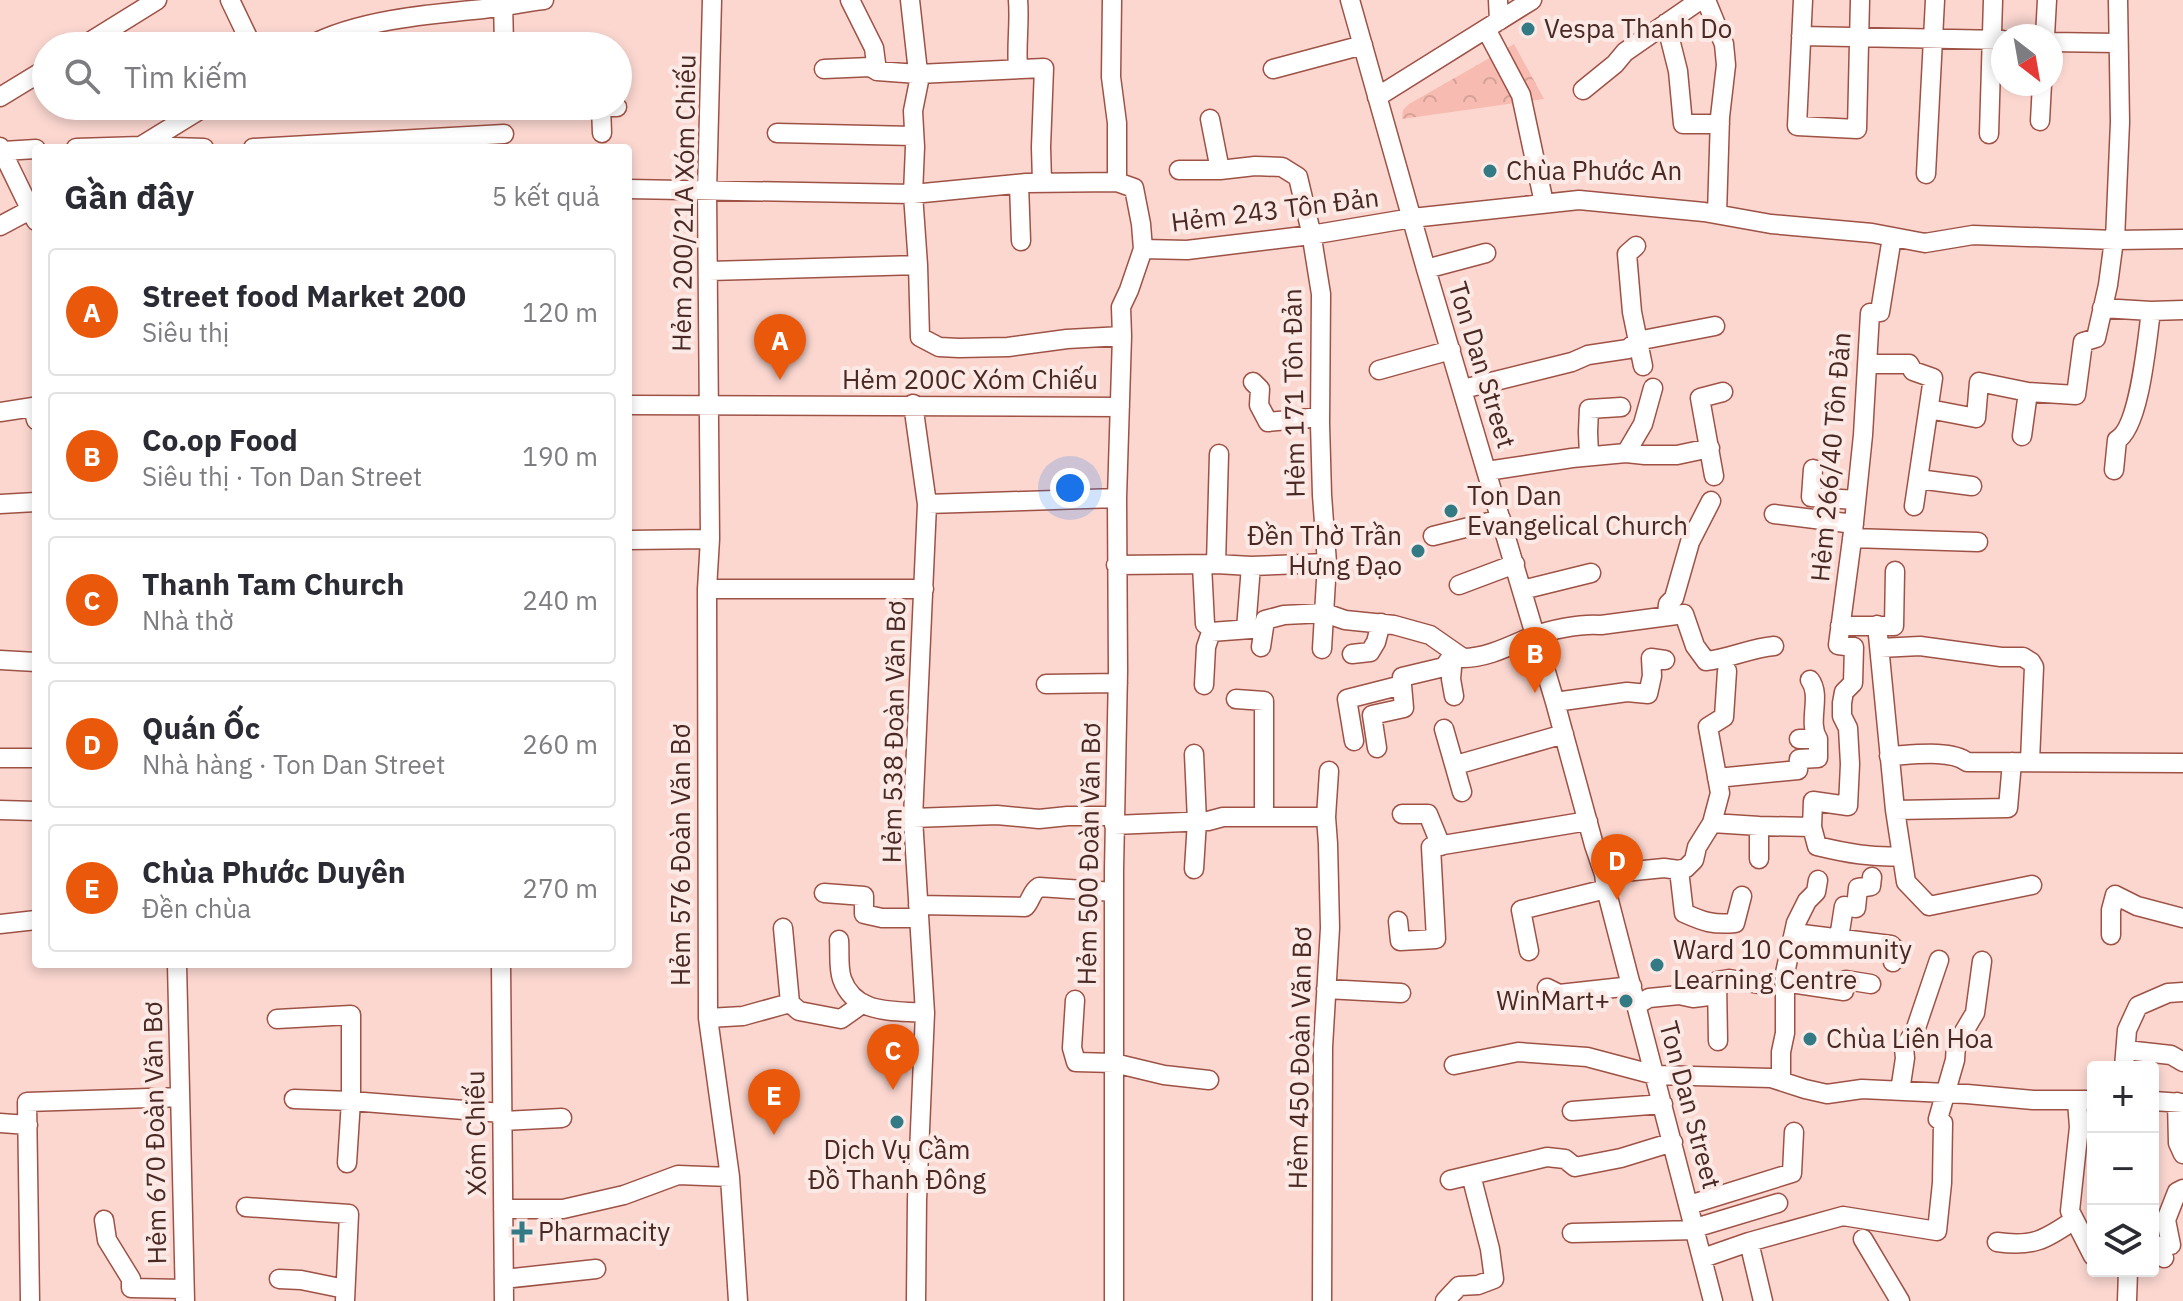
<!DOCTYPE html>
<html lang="vi">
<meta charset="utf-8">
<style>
body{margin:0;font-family:"IBM Plex Sans",sans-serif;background:#f2f2f3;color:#2b2b33}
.controls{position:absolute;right:24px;bottom:24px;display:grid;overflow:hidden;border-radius:8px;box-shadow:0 4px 12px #0003}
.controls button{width:72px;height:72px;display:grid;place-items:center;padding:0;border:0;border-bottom:2px solid #e1e1e2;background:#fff;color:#2b2b33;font:40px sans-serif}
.compass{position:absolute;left:1991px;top:24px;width:72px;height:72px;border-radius:50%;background:#fff;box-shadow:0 4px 12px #0003;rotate:149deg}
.you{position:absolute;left:1070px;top:488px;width:28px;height:28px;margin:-20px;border:6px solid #fff;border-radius:50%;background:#1a73e8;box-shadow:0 0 0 12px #1a73e833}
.badge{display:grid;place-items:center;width:52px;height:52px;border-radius:50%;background:#ea580c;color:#fff;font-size:26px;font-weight:700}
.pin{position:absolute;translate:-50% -66px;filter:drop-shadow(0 2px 4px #0008)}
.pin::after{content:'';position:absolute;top:42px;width:28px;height:24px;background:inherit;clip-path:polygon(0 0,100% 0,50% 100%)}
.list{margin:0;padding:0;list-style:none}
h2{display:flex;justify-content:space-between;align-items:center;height:104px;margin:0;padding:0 32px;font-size:34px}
h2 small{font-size:26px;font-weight:400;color:#7c7c81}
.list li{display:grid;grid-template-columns:52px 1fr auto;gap:24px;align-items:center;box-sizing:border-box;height:128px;margin:0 16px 16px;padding:0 16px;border:2px solid #e1e1e2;border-radius:8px}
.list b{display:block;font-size:30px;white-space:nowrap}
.list p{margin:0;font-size:26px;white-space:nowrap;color:#7c7c81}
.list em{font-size:26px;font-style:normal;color:#7c7c81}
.icon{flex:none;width:44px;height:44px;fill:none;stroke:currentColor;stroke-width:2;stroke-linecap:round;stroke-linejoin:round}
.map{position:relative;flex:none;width:2183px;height:1301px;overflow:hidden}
.search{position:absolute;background:#fff;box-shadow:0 4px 12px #0003;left:32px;top:32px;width:600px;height:88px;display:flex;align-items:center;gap:20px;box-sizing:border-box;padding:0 28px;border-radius:44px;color:#7c7c81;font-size:30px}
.panel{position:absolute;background:#fff;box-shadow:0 4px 12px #0003;left:32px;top:144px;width:600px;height:824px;border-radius:8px}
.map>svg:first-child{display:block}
</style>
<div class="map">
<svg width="2183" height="1301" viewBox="0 0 2183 1301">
<defs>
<pattern id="park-crowns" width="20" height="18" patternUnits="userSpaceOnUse" patternTransform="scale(2)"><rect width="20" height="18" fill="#f7bbb1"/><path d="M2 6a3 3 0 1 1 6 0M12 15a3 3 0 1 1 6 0" fill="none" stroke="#d5a198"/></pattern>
</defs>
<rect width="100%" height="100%" fill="#fbd7d0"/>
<path fill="url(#park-crowns)" d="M1514 44 1544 99 1402 119 1403 110 1409 104Z"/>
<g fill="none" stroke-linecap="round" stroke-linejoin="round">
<g stroke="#9e5246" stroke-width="21">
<path id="minor" d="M230 0 252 46
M503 0 504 46
M712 0 707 191 710 539 707 589 708 1018 730 1177 738 1301
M850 0 874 48 877 71
M910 0 919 81 913 111 915 147 913 194 918 265 920 337 939 347 959 348 1008 347 1067 339 1122 336
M1018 0C1020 23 1016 45 1018 69
M1112 0 1111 77 1117 123V182
M1350 0 1426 269 1555 702 1594 845 1604 874 1606 889 1713 1301
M1498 0 1499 21
M1706 0 1724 44 1726 65 1720 117 1717 214
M1803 0 1797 126 1857 129 1860 0
M1666 23 1678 71 1683 124H1720
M1486 29 1521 95 1544 203
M1801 36 2003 40
M2045 36 2047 0
M2051 42 2117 43
M83 46 157 0
M309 46C357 20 429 14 483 9 504 7 524 2 544 0
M824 69 870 67 877 71 918 74 1044 68 1041 147 1042 182
M1273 69 1363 45
M1583 90 1615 64 1625 52 1700 0
M0 97 46 69
M1377 97 1532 0
M504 107H617
M601 107 602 133
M1210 119 1220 170
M2040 121 2042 84
M777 133 914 136
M1989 134 1993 0
M141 146 206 106
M0 147 36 221
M76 148 141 146 204 148
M253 148 504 134
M3 151 36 149
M1179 170H1220L1255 166 1282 167 1298 177 1311 232 1321 294 1320 424 1322 495 1327 563 1322 649
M1926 174 1935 0
M1019 184 1021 241
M628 189 913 194 1026 183 1117 182 1134 188 1141 224 1143 249
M0 226 30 210
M2115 240 2120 122 2118 0
M1636 246 1627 254 1632 312 1643 366
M1426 269 1486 253
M709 271 918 265
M2102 308 2151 311
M1867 364H1909L1913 371 1933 378 1914 506
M1379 370 1451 350
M1253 382 1260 389 1259 405 1268 422 1320 417
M1463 389 1572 362 1588 355 1628 349 1637 341 1715 326
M913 404 927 504 913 818 925 1013 917 1200 916 1301
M628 405 1120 407
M1929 409 1976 418 1979 382 2028 392
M0 412 33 407 36 420
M2022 436 2028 392 2076 395 2083 342 2096 338 2108 285 2114 240
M1626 453 1643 424 1653 388
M1589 456 1588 432 1589 409 1621 407
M1813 469 1811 497 1856 500
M2114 470 2117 440C2140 427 2147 339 2151 311L2183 310
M1487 471 1572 458 1626 453 1645 455H1677L1710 448
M1714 476 1700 398 1723 392
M1918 479 1972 486
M0 504 36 502
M927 504 1117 498
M1774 514 1854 524
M1433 536 1501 519
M1852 538 1978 542
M628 540 710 539
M1216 564 1219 454
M1116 565 1216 564 1251 566 1327 563
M1202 565 1205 624
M1459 585 1515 564
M707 589H924
M1522 590 1591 573
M1667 616 1668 604 1674 598 1690 542 1711 501
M1877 625 1895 810 1906 882 1929 906 2032 885
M1840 626H1894L1895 571
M1246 629 1251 566
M1261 647 1265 620 1284 615 1325 613 1345 620 1394 625 1430 635 1463 658C1487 658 1509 646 1531 637 1549 630 1581 623 1601 625L1684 614 1695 646 1706 661C1729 659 1750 648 1774 646
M1880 648 1920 646 2001 657H2023L2031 662 2034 667 2030 761
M1352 654 1370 652 1376 642 1381 623
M1453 656 1451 679 1454 696
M0 660 36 662
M1810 680C1822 696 1807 722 1818 739
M1046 684 1118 683
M1204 685 1206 647 1211 632 1264 628
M1236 699 1264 701V817
M1555 702 1627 692 1648 694 1652 676 1651 658 1665 660
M1444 729 1462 792
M1354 741 1347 699 1402 685V677L1444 667 1454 653
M1377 748 1372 715 1404 708 1402 685
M1194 754 1197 821 1194 869
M1889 756C1910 755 1951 749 1967 762L2183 763
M0 758H36
M1456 765 1564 734
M1717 778 1798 770 1799 759 1818 758V739H1799
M0 810 36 811
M1895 810 2008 808 2012 762
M1402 814H1428L1441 846
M913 818 997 815 1039 819 1068 816H1115
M1712 823 1759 826 1812 827 1817 846C1846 853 1873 858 1902 856
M1114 825 1208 821 1223 817H1326
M1759 826V859
M1812 827 1813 801 1848 806 1850 764 1848 728 1842 716V703L1844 692 1853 683 1854 647 1838 645 1853 532 1863 435 1870 313 1880 312 1892 237
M1679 870 1684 913C1704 922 1713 925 1735 923L1742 896
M1604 874 1664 868 1679 870 1686 868 1694 860 1697 847 1712 823 1720 793 1708 727 1724 717 1727 671
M824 893 864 896V914L882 918H919
M918 905 1025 907C1031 901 1031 892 1039 887L1114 892
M1398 921 1400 941 1436 939 1431 847 1588 821
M0 924 36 920
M1794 933 1891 945 1896 950 1893 962
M2111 935V910L2115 895 2137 906 2183 918
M1839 938 1844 906 1856 908 1858 888 1871 886 1872 877
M839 940C840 952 838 968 842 979 855 1015 892 1010 925 1013
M1529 951 1521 910 1606 889
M177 964 185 1301
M501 964 504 1301
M1784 982 1844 991 1846 980 1871 984
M1547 988 1559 994 1632 986
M1326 989 1401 993
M1075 1000 1072 1048 1076 1062 1114 1063 1164 1075 1209 1080
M790 1003 799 1011 841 1019 862 1004
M1637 1005 1649 998 1679 995 1693 998 1717 995
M708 1018 743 1016 790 1003 783 928
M277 1019 351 1015V1101L347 1163
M1718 1041 1717 981 1729 979 1759 984
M2126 1050 2171 1055 2183 1062
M1454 1065 1518 1052 1587 1057 1655 1075 1771 1078 1805 1089 1827 1094 1862 1089 1967 1094 2033 1100H2093
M2124 1067 2127 1030 2138 1006 2168 993 2183 992
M1781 1080V1052L1785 1033V973L1796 923 1807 901 1816 892 1818 880
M1900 1091 1905 1058 1904 1048 1915 1031 1939 960
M294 1099 351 1101 502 1113
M2077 1101 2079 1127 2070 1211 2093 1256
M2153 1101 2183 1103
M2177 1102 2178 1143 2183 1154
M1572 1111 1663 1104
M502 1121 562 1118
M0 1123 28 1125
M1450 1180 1547 1157 1565 1159 1575 1167 1621 1158 1673 1142
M1689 1205 1792 1173 1794 1132
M246 1207 349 1214 345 1301
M503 1209H563L624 1195 678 1175 730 1177
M104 1220 107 1240 131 1279V1288L184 1289
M1695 1228 1778 1203
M1572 1233 1696 1230
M1863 1239 1900 1301
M1749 1242 1763 1301
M1997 1242C2033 1247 2045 1240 2074 1220
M2171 1245 2166 1220 2177 1192 2183 1189
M2153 1246 2156 1245 2164 1258
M1703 1258 1749 1242 1843 1216 1937 1231 1942 1183 1943 1123 1938 1119 1955 1060 1956 1045 1975 1013 1982 961
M279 1279 301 1280 345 1289
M504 1279 596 1269
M30 1301 27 1102 180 1097
M1114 1301V870L1118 671 1117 498 1122 336 1121 307 1129 290 1143 249 1187 250 1311 235 1412 218 1579 200 1704 212 1771 224 1872 233 1925 243 1973 235 2115 240 2183 239
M1322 1301 1323 1047 1330 928 1328 844 1326 817 1329 771
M1445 1301 1459 1286 1478 1285 1494 1279 1490 1249 1471 1175
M2127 1301 2128 1271"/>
</g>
<use href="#minor" stroke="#fff" stroke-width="18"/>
</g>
<g fill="#337a85" stroke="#fbe9e5" stroke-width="3">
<circle cx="1528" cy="29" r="8"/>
<circle cx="1490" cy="171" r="8"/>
<circle cx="1451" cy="511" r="8"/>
<circle cx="1418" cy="551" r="8"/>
<circle cx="1657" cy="965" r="8"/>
<circle cx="1626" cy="1001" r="8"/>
<circle cx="1810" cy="1039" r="8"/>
<circle cx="897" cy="1122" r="8"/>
<path d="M518 1220h8v8h8v8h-8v8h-8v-8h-8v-8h8z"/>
</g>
<g text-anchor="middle" stroke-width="8" stroke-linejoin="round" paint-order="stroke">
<g font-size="26" fill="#4a2823" stroke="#fbe9e5" text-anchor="start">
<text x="1544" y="38">Vespa Thanh Do</text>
<text x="1506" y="180">Chùa Phước An</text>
<text x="1467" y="505">Ton Dan<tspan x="1467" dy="30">Evangelical Church</tspan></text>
<text x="1402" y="545" text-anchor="end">Đền Thờ Trần<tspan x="1402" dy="30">Hưng Đạo</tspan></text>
<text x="1673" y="959">Ward 10 Community<tspan x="1673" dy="30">Learning Centre</tspan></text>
<text x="1610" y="1010" text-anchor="end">WinMart+</text>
<text x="1826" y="1048">Chùa Liên Hoa</text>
<text x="897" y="1159" text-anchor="middle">Dịch Vụ Cầm<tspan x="897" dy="30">Đồ Thanh Đông</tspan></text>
<text x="538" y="1241">Pharmacity</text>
</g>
<g font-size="26" fill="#4a2823" stroke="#fbe9e5">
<text transform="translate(684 203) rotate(-89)" y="9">Hẻm 200/21A Xóm Chiếu</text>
<text transform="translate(1275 210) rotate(-7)" y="9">Hẻm 243 Tôn Đản</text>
<text transform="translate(1482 365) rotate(73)" y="9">Ton Dan Street</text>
<text x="970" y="389">Hẻm 200C Xóm Chiếu</text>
<text transform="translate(1294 393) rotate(-91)" y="9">Hẻm 171 Tôn Đản</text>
<text transform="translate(1831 457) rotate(-85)" y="9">Hẻm 266/40 Tôn Đản</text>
<text transform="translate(894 732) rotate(-89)" y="9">Hẻm 538 Đoàn Văn Bơ</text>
<text transform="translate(1089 854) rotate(-89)" y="9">Hẻm 500 Đoàn Văn Bơ</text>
<text transform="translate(681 855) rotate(-90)" y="9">Hẻm 576 Đoàn Văn Bơ</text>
<text transform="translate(1300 1058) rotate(-89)" y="9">Hẻm 450 Đoàn Văn Bơ</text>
<text transform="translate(1690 1105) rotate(75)" y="9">Ton Dan Street</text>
<text transform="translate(155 1133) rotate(-91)" y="9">Hẻm 670 Đoàn Văn Bơ</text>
<text transform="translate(476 1133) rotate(-91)" y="9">Xóm Chiếu</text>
</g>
</g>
</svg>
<div class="controls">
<button>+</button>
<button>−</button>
<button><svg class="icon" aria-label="layers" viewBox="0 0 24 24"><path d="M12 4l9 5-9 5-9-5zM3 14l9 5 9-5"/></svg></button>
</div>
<svg class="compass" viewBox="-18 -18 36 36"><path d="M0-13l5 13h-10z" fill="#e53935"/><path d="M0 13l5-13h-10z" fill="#7c7c81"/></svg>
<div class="you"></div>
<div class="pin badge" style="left:780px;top:380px">A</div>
<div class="pin badge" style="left:1535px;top:693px">B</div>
<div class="pin badge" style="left:893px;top:1090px">C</div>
<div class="pin badge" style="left:1617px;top:900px">D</div>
<div class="pin badge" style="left:774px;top:1135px">E</div>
<div class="search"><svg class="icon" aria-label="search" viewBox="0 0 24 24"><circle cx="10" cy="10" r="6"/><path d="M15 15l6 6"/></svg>Tìm kiếm</div>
<section class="panel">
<h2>Gần đây<small>5 kết quả</small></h2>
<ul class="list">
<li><span class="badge">A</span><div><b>Street food Market 200</b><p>Siêu thị</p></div><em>120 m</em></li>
<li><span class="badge">B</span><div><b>Co.op Food</b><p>Siêu thị · Ton Dan Street</p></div><em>190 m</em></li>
<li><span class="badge">C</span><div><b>Thanh Tam Church</b><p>Nhà thờ</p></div><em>240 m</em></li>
<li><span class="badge">D</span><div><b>Quán Ốc</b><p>Nhà hàng · Ton Dan Street</p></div><em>260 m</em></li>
<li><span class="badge">E</span><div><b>Chùa Phước Duyên</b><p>Đền chùa</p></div><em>270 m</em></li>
</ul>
</section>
</div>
